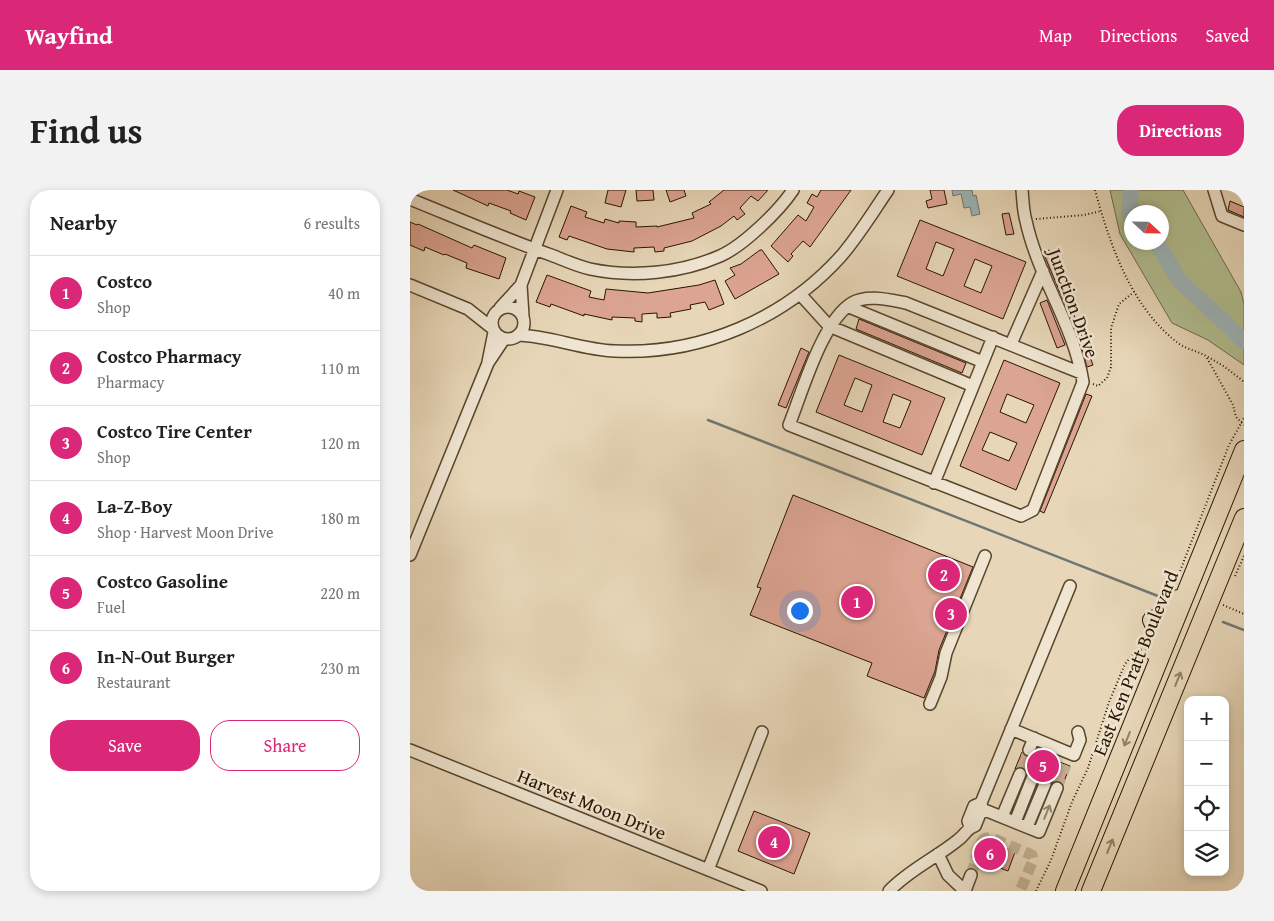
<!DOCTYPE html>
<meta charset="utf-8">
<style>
body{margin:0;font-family:"Gentium Book Plus",serif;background:#f2f2f2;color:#222}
.controls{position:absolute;right:15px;bottom:15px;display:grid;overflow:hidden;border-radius:10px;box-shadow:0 2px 8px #0003}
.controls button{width:45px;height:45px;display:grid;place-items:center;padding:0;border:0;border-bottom:1px solid #e0e0e0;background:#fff;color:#222;font:25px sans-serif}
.compass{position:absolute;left:714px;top:15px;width:45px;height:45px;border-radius:50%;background:#fff;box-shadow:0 2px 8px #0003;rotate:112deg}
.you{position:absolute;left:389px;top:420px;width:18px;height:18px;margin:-12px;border:4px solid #fff;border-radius:50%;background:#1a73e8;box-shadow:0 0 0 8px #1a73e833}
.badge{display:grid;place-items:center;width:32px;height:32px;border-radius:50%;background:#db2777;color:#fff;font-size:16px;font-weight:700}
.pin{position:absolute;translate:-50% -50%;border:2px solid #fff;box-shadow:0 1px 5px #0006}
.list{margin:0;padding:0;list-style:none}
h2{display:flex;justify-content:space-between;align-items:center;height:65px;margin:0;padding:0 20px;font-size:21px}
h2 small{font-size:16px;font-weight:400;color:#767676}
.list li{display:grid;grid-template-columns:32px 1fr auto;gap:15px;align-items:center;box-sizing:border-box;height:75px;padding:0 20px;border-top:1px solid #e0e0e0}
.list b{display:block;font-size:19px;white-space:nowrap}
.list p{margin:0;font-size:16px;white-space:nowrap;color:#767676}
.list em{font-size:16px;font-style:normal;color:#767676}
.actions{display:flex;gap:10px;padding:15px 20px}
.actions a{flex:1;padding:11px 0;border:1px solid #db2777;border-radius:20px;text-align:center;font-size:18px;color:#db2777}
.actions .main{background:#db2777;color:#fff}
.icon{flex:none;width:28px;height:28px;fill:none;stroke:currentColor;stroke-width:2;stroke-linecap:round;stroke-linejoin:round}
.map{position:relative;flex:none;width:834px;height:701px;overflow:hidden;border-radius:20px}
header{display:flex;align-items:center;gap:30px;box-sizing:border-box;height:70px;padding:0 25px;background:#db2777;color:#fff}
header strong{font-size:24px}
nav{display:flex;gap:28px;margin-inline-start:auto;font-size:18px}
.intro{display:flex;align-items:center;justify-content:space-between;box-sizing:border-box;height:120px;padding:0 30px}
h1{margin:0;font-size:35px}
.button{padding:12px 22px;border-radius:20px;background:#db2777;color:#fff;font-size:18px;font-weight:700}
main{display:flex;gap:30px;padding:0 30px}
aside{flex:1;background:#fff;border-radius:20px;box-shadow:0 2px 8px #0003}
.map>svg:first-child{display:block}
</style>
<header>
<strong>Wayfind</strong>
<nav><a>Map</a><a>Directions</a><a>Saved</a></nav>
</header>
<div class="intro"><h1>Find us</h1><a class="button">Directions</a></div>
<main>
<aside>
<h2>Nearby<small>6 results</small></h2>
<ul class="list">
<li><span class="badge">1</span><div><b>Costco</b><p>Shop</p></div><em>40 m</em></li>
<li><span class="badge">2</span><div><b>Costco Pharmacy</b><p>Pharmacy</p></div><em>110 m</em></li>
<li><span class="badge">3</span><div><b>Costco Tire Center</b><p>Shop</p></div><em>120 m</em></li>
<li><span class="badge">4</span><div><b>La-Z-Boy</b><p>Shop · Harvest Moon Drive</p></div><em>180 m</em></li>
<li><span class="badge">5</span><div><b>Costco Gasoline</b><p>Fuel</p></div><em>220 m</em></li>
<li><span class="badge">6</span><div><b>In-N-Out Burger</b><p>Restaurant</p></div><em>230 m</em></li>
</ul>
<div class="actions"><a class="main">Save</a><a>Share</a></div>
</aside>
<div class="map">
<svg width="834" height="701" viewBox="0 0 834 701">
<rect width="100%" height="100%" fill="#e7d7b8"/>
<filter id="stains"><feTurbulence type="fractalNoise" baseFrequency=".004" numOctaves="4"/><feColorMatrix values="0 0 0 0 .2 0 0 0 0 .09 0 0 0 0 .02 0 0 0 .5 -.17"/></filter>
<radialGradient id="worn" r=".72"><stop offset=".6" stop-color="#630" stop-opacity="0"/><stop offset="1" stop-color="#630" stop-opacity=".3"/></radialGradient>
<path fill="#b2bf91" stroke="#6e6a48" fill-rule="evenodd" d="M700 0H773L831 102 834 114V175L798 150 762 133 710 44ZM722 22H752V52H722Z"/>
<path fill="#9db6ba" stroke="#6f7670" d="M542 0H562L563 6 566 5 570 24 562 26 560 17 554 18 551 4 543 6Z"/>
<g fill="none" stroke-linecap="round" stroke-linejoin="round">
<path stroke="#6f7670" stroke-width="2.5" d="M298 230 753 408
M813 432 834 440"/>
<path stroke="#9db6ba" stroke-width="16" d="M721 0 719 23 722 27
M746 52 769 90 834 151"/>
</g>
<path fill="#dca492" stroke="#2a1500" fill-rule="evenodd" d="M43 0H97L108 4 109 1 125 7 116 30 100 23 101 21 79 13 78 16Z
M198 0H216L211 17 195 13Z
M226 0H243L244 10 227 11Z
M256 0H274L276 6 260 12Z
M314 0H358L348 11 341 6 330 18 335 24 327 30 324 26 311 36 282 51 254 58V61L245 62 244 57 224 58V62L197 59 159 46 157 50 149 47 161 16 177 22 175 27 194 33 195 29 209 33V31L226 32V37L247 36V37L284 28 282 23 301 14 299 12Z
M411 0H441L400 57 393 51 381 64 383 66 378 72 361 56 388 25 396 31 404 17 397 13 402 4 407 7Z
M520 0H534L537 14 518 18 516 11 522 9Z
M820 11 834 17V27L818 20Z
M599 23 604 44 596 45 592 24Z
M510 30 616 72 593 129 487 86ZM526 52 544 59 533 86 516 79ZM565 69 582 76 571 103 554 96Z
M0 32 7 35 8 34 62 58 64 55 96 68 89 89 56 78 57 73 35 64 34 65 15 57 14 61 0 55Z
M350 60H352L369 84 325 109 315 91 325 85 320 78 331 74Z
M639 60 683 175 677 177 669 148 633 62Z
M137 85 181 101 179 107 194 110 196 99 238 103 289 95 305 90 314 114 299 120 295 112 280 115 281 119 260 123 261 127 247 128V123L232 124V132L225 131V128L202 127V130L174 124V126L141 114 140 117 126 112Z
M637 110 655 155 647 158 630 113Z
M449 129 556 173 552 183 446 139Z
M391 158 399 162 376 218 368 215Z
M429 165 535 208 512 265 406 222ZM445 188 462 195 452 222 434 215ZM483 204 501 211 490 238 473 232Z
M594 170 650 193 606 300 550 276ZM597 204 624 215 616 233 590 222ZM580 242 607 253 599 271 572 260Z
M676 204 682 206 634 323 630 321Z
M383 305 563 377 529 460 525 481 514 508 457 486 462 473 340 425 351 398 347 397Z
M612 562 617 567 623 566 626 563 660 576 653 594 649 591 642 592 637 587 629 589 625 582 617 583 612 577 605 579Z
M344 621 400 643 384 684 328 661Z
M576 651 605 662 598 681 569 670Z"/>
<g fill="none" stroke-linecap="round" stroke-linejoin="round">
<path stroke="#c1b093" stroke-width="11" stroke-dasharray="11 5.5" stroke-linecap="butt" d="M610 584 619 560
M622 589 632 565
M635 594 645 570
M647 598 656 575
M561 685 572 651 575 648H582L622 665 623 670 610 701"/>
<g stroke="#59462e" stroke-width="14">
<path id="minor" d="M612 0C613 10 613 21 616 31 628 87 664 135 673 192L623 320 611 326 379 235C392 203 412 131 442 113 457 104 480 110 496 113L671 183
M804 0 812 26 834 35
M0 9C47 28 93 48 141 65 154 70 167 76 180 79 223 88 271 83 310 66 333 56 369 21 383 0
M0 95 58 119 82 138
M111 95 113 126
M390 104 419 136 563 196
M82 133a16 16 0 1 1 32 0a16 16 0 1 1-32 0Z
M439 117 573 172
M90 118 111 95 147 0
M108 145C141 146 172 160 205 161 291 165 375 129 432 65 449 45 463 22 478 0
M601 154 633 81
M78 172 84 142
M524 293 583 147
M0 365 78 173 94 149
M520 514 531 487 536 463 575 366
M601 539 664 565 670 550 668 542
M0 560 351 701
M619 560 624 548
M572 619 629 642 647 598
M592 627 610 584
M605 632 622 589
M560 637 558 631 564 616 571 613
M617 637 635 594
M528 664 538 685 555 701
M298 680 352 542
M479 701C499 680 526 668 548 650 555 645 557 638 565 636L572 619 571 613 660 396
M555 701 561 685"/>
</g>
<g stroke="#2a1500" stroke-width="20">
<path id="highway" d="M745 463 750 446 742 430C755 426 762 423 768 409
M655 701 834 260
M681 701 834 328"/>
</g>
<path stroke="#2a1500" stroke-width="2" stroke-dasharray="1 2.5" stroke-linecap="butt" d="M685 0C700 55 721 117 768 153 776 159 787 161 796 166 810 173 822 182 834 192
M626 29 674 25 691 21
M797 168 823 215 826 227 834 235
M683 194 688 196 697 188 701 177V138L709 114 724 102
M825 386 834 366
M765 394 819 255 834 228
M813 415 834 424
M626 701 641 670 662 612 678 578 699 512 715 474 725 462 733 459"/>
<use href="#minor" stroke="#efe5d1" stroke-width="11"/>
<use href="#highway" stroke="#e7d7b8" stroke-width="18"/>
</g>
<defs><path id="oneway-shaft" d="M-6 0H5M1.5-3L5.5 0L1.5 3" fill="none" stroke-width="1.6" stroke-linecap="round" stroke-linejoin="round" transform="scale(1.25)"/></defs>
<g stroke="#928065">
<use href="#oneway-shaft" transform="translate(768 489) rotate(-68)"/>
<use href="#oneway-shaft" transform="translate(717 549) rotate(112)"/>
<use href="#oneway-shaft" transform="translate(700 656) rotate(-68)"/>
</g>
<use stroke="#968773" href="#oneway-shaft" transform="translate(637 622) rotate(-68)"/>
<g text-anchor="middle" stroke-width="5" stroke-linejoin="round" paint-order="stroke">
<g font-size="19" fill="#2a1500" stroke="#efe5d1">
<text transform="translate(664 113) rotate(70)" y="7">Junction Drive</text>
<text transform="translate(725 473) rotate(-68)" y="7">East Ken Pratt Boulevard</text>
<text transform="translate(182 614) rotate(22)" y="7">Harvest Moon Drive</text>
</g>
</g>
<rect width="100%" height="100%" filter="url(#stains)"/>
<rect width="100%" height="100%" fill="url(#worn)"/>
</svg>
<div class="controls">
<button>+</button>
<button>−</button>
<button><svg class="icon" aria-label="locate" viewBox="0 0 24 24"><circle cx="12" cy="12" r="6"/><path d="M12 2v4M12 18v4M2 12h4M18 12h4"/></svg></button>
<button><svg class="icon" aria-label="layers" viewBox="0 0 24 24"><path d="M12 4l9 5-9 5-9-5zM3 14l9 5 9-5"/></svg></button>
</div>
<svg class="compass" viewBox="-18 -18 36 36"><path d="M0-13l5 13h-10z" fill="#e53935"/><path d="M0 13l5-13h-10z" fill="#767676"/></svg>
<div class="you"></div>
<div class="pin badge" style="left:447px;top:412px">1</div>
<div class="pin badge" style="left:534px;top:385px">2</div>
<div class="pin badge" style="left:541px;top:424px">3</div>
<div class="pin badge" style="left:364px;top:652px">4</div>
<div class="pin badge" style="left:633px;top:576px">5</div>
<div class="pin badge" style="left:580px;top:664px">6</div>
</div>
</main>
